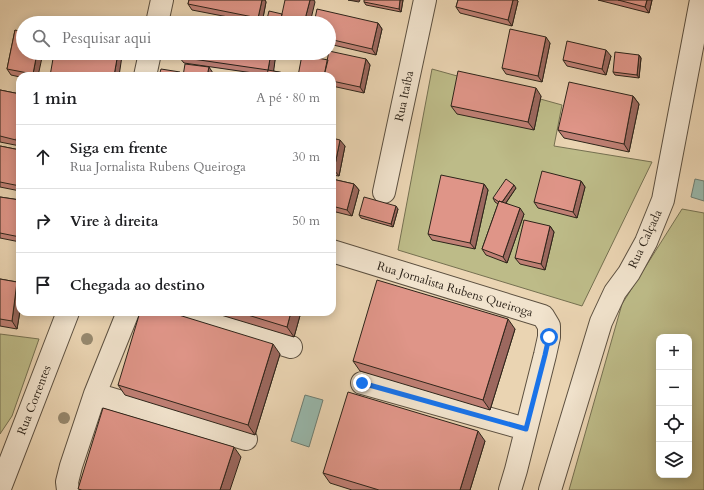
<!DOCTYPE html>
<html lang="pt">
<meta charset="utf-8">
<style>
body{margin:0;font-family:Cardo,serif;background:#f2f2f2;color:#202124}
.controls{position:absolute;right:12px;bottom:12px;display:grid;overflow:hidden;border-radius:8px;box-shadow:0 2px 10px #0003}
.controls button{width:36px;height:36px;display:grid;place-items:center;padding:0;border:0;border-bottom:1px solid #e0e0e0;background:#fff;color:#202124;font:20px sans-serif}
.stop{position:absolute;width:12px;height:12px;margin:-9px;border:3px solid #1a73e8;border-radius:50%;background:#fff}
.stop.end{background:#1a73e8;border-color:#fff;box-shadow:0 1px 4px #0008}
.list{margin:0;padding:0;list-style:none}
h2{display:flex;justify-content:space-between;align-items:center;height:52px;margin:0;padding:0 16px;font-size:17px}
h2 small{font-size:13px;font-weight:400;color:#757577}
.list li{display:grid;grid-template-columns:26px 1fr auto;gap:12px;align-items:center;box-sizing:border-box;height:64px;padding:0 16px;border-top:1px solid #e0e0e0}
.list b{display:block;font-size:15px;white-space:nowrap}
.list p{margin:0;font-size:13px;white-space:nowrap;color:#757577}
.list em{font-size:13px;font-style:normal;color:#757577}
.icon{flex:none;width:22px;height:22px;fill:none;stroke:currentColor;stroke-width:2;stroke-linecap:round;stroke-linejoin:round}
.map{position:relative;flex:none;width:704px;height:490px;overflow:hidden}
.search{position:absolute;background:#fff;box-shadow:0 2px 10px #0003;left:16px;top:16px;width:320px;height:44px;display:flex;align-items:center;gap:10px;box-sizing:border-box;padding:0 14px;border-radius:22px;color:#757577;font-size:15px}
.panel{position:absolute;background:#fff;box-shadow:0 2px 10px #0003;left:16px;top:72px;width:320px;height:244px;border-radius:12px}
.map>svg:first-child{display:block}
</style>
<div class="map">
<svg width="704" height="490" viewBox="0 0 704 490">
<rect width="100%" height="100%" fill="#ead4b2"/>
<filter id="stains"><feTurbulence type="fractalNoise" baseFrequency=".005" numOctaves="4"/><feColorMatrix values="0 0 0 0 .2 0 0 0 0 .09 0 0 0 0 .02 0 0 0 .5 -.17"/></filter>
<radialGradient id="worn" r=".72"><stop offset=".6" stop-color="#630" stop-opacity="0"/><stop offset="1" stop-color="#630" stop-opacity=".3"/></radialGradient>
<path fill="#bdbb88" stroke="#757051" fill-rule="evenodd" d="M432 69 562 105 554 146 652 162 582 306 398 250Z
M682 209 704 213V490H569L622 304ZM659 337H689V475H659Z
M0 334 39 339 12 416 0 434Z"/>
<path fill="#98b8ac" stroke="#6d7d72" d="M695 179 704 181V201L691 197Z
M305 395 323 400 309 447 291 441Z"/>
<g fill="none" stroke-linecap="round" stroke-linejoin="round">
<g stroke="#5c5040" stroke-width="24">
<path id="street" d="M157 23 162 0
M145 76 150 53
M384 192 425 0
M332 251 543 316 549 326V337L545 355 516 470 510 490
M178 312 291 347
M362 383 526 429
M95 394 246 439
M0 488 68 312
M68 490 67 482 71 466 95 394 128 312
M550 490 601 322 615 292 629 273 646 242 663 200 701 0"/>
</g>
<use href="#street" stroke="#f1e3cd" stroke-width="22"/>
</g>
<g fill="#96886e">
<circle cx="87" cy="339" r="6"/>
<circle cx="64" cy="418" r="6"/>
</g>
<path fill="#c08075" stroke="#2d241a" d="M189 0H265L266 2 262 23H259L192 10 188 4Z
M348 0H360L359 2Z
M403 0 401 12 366 5 364 2Z
M458 0H517L518 1 512 26 460 13 456 7Z
M598 0H652L649 13Z
M329 23H378L382 29 376 55 329 44Z
M15 30 38 76H20V77L11 75 7 69Z
M550 43 542 82 506 74 502 68Z
M276 53 273 71 295 75 296 76H267V75L184 63 179 57Z
M639 55 641 58 639 78 615 75 613 72Z
M611 56 606 75 567 66 563 60Z
M366 59 370 65 364 93 332 86V76L328 60Z
M0 90 20 94V146L0 142Z
M541 96 534 130 457 114 451 106Z
M633 96 639 104 629 152 564 138 558 130Z
M332 138 345 146 339 176 332 175Z
M0 146 20 150V191L0 187Z
M332 179 354 184 359 190 352 216 332 211Z
M581 181 585 187 577 218 538 208 534 202Z
M484 184 488 190 475 249 432 240 428 234Z
M516 188 506 203 524 214 507 263 486 255 482 249 498 204 495 202 493 198Z
M0 197 20 200V242L0 238Z
M398 209 393 227 361 218 359 215Z
M550 226 554 232 545 270 520 264 515 258Z
M0 279 17 282 20 286V311L17 329 0 326Z
M211 312H301L294 337Z
M515 329 490 410 360 371 353 361Z
M280 354 255 435 125 395 118 385Z
M485 441 470 490H352L330 483 323 473Z"/>
<path fill="#9c685f" stroke="#2d241a" d="M262 0H265L266 2 262 23 258 18Z
M310 0H314L315 2 310 23H304Z
M400 0H403L401 12 399 9Z
M513 0H517L518 1 512 26 508 20Z
M647 0H652L649 13 645 7Z
M378 23 382 29 376 55 372 49Z
M546 37 550 43 542 82 538 76Z
M606 50 611 56 606 75 602 69Z
M37 53H43L38 76H34L33 74Z
M118 53H120L122 56 119 76H114Z
M271 53H276L273 76 268 70Z
M639 55 641 58 639 78 637 75Z
M366 59 370 65 364 93 360 87Z
M209 67 213 73 212 76H207Z
M180 72 182 75V76H179Z
M536 88 541 96 534 130 528 122Z
M633 96 639 104 629 152 624 144Z
M20 123V145L16 140Z
M340 140 345 146 339 176 334 170Z
M581 181 585 187 577 218 573 212Z
M354 184 359 190 352 216 347 210Z
M484 184 488 190 475 249 470 243Z
M514 185 516 188 503 207 501 204Z
M396 206 398 209 393 227 391 224Z
M520 208 524 214 507 263 503 257Z
M550 226 554 232 545 270 541 264Z
M17 282 20 286V311L17 329 12 321Z
M291 312H301L294 337 287 327Z
M508 319 515 329 490 410 483 400Z
M273 344 280 354 255 435 248 425Z
M478 431 485 441 470 490H460Z
M234 447 241 457 230 490H220Z"/>
<path fill="#df9588" stroke="#2d241a" d="M189 0H262L258 18 188 4Z
M285 0H310L304 23H280Z
M364 0H400L399 9 364 2Z
M458 0H513L508 20 456 7Z
M618 0H647L645 7Z
M317 9 378 23 372 49 329 39V23H314Z
M269 11 282 14 280 23H266Z
M185 18 217 23H185Z
M510 29 546 37 538 76 502 68Z
M15 30 23 32V53H37L33 74 7 69Z
M567 41 606 50 602 69 563 60Z
M329 51 366 59 360 87 332 81V76H324Z
M615 52 639 55 637 75 613 72Z
M54 53H118L114 76H50Z
M180 53H271L268 70 179 57Z
M302 55 328 60 324 76H298Z
M185 64 209 67 207 76H183Z
M161 69 180 72 179 76H159Z
M268 70 295 75V76H267Z
M458 71 536 88 528 122 451 106Z
M569 82 633 96 624 144 558 130Z
M0 90 20 94V123L16 140 0 136Z
M332 138 340 140 334 170H332Z
M0 146 20 150V186L0 182Z
M542 171 581 181 573 212 534 202Z
M441 175 484 184 470 243 428 234Z
M332 179 354 184 347 210 332 206Z
M506 179 514 185 502 202 499 201V202L493 198Z
M0 197 20 200V237L0 233Z
M364 197 396 206 391 224 359 215Z
M499 201 520 208 503 257 482 249Z
M524 220 550 226 541 264 515 258Z
M0 279 17 282 12 321 0 319Z
M377 280 508 319 483 400 353 361Z
M140 312H169L273 344 248 425 118 385Z
M238 312H291L287 327Z
M348 392 478 431 460 490H379L323 473Z
M103 408 234 447 220 490H82L78 489Z"/>
<g fill="none" stroke-linecap="round" stroke-linejoin="round">
<path stroke="#1a73e8" stroke-width="5" d="M362 383 526 429 545 355 549 337"/>
</g>
<g text-anchor="middle" stroke-width="3" stroke-linejoin="round" paint-order="stroke">
<g font-size="12" fill="#2d241a" stroke="#f1e3cd">
<text transform="translate(404 96) rotate(-78)" y="4">Rua Itaíba</text>
<text transform="translate(645 239) rotate(-65)" y="4">Rua Calçada</text>
<text transform="translate(455 289) rotate(17)" y="4">Rua Jornalista Rubens Queiroga</text>
<text transform="translate(34 400) rotate(-69)" y="4">Rua Correntes</text>
</g>
</g>
<rect width="100%" height="100%" filter="url(#stains)"/>
<rect width="100%" height="100%" fill="url(#worn)"/>
</svg>
<div class="controls">
<button>+</button>
<button>−</button>
<button><svg class="icon" aria-label="locate" viewBox="0 0 24 24"><circle cx="12" cy="12" r="6"/><path d="M12 2v4M12 18v4M2 12h4M18 12h4"/></svg></button>
<button><svg class="icon" aria-label="layers" viewBox="0 0 24 24"><path d="M12 4l9 5-9 5-9-5zM3 14l9 5 9-5"/></svg></button>
</div>
<div class="stop" style="left:549px;top:337px"></div>
<div class="stop end" style="left:362px;top:383px"></div>
<div class="search"><svg class="icon" aria-label="search" viewBox="0 0 24 24"><circle cx="10" cy="10" r="6"/><path d="M15 15l6 6"/></svg>Pesquisar aqui</div>
<section class="panel">
<h2>1 min<small>A pé · 80 m</small></h2>
<ul class="list">
<li><svg class="icon" aria-label="ahead" viewBox="0 0 24 24"><path d="M12 20V5M6 11l6-6 6 6"/></svg><div><b>Siga em frente</b><p>Rua Jornalista Rubens Queiroga</p></div><em>30 m</em></li>
<li><svg class="icon" aria-label="right" viewBox="0 0 24 24"><path d="M7 20v-9h11M14 6l5 5-5 5"/></svg><div><b>Vire à direita</b></div><em>50 m</em></li>
<li><svg class="icon" aria-label="arrive" viewBox="0 0 24 24"><path d="M6 21V4h12l-3 4 3 4H6"/></svg><div><b>Chegada ao destino</b></div></li>
</ul>
</section>
</div>
